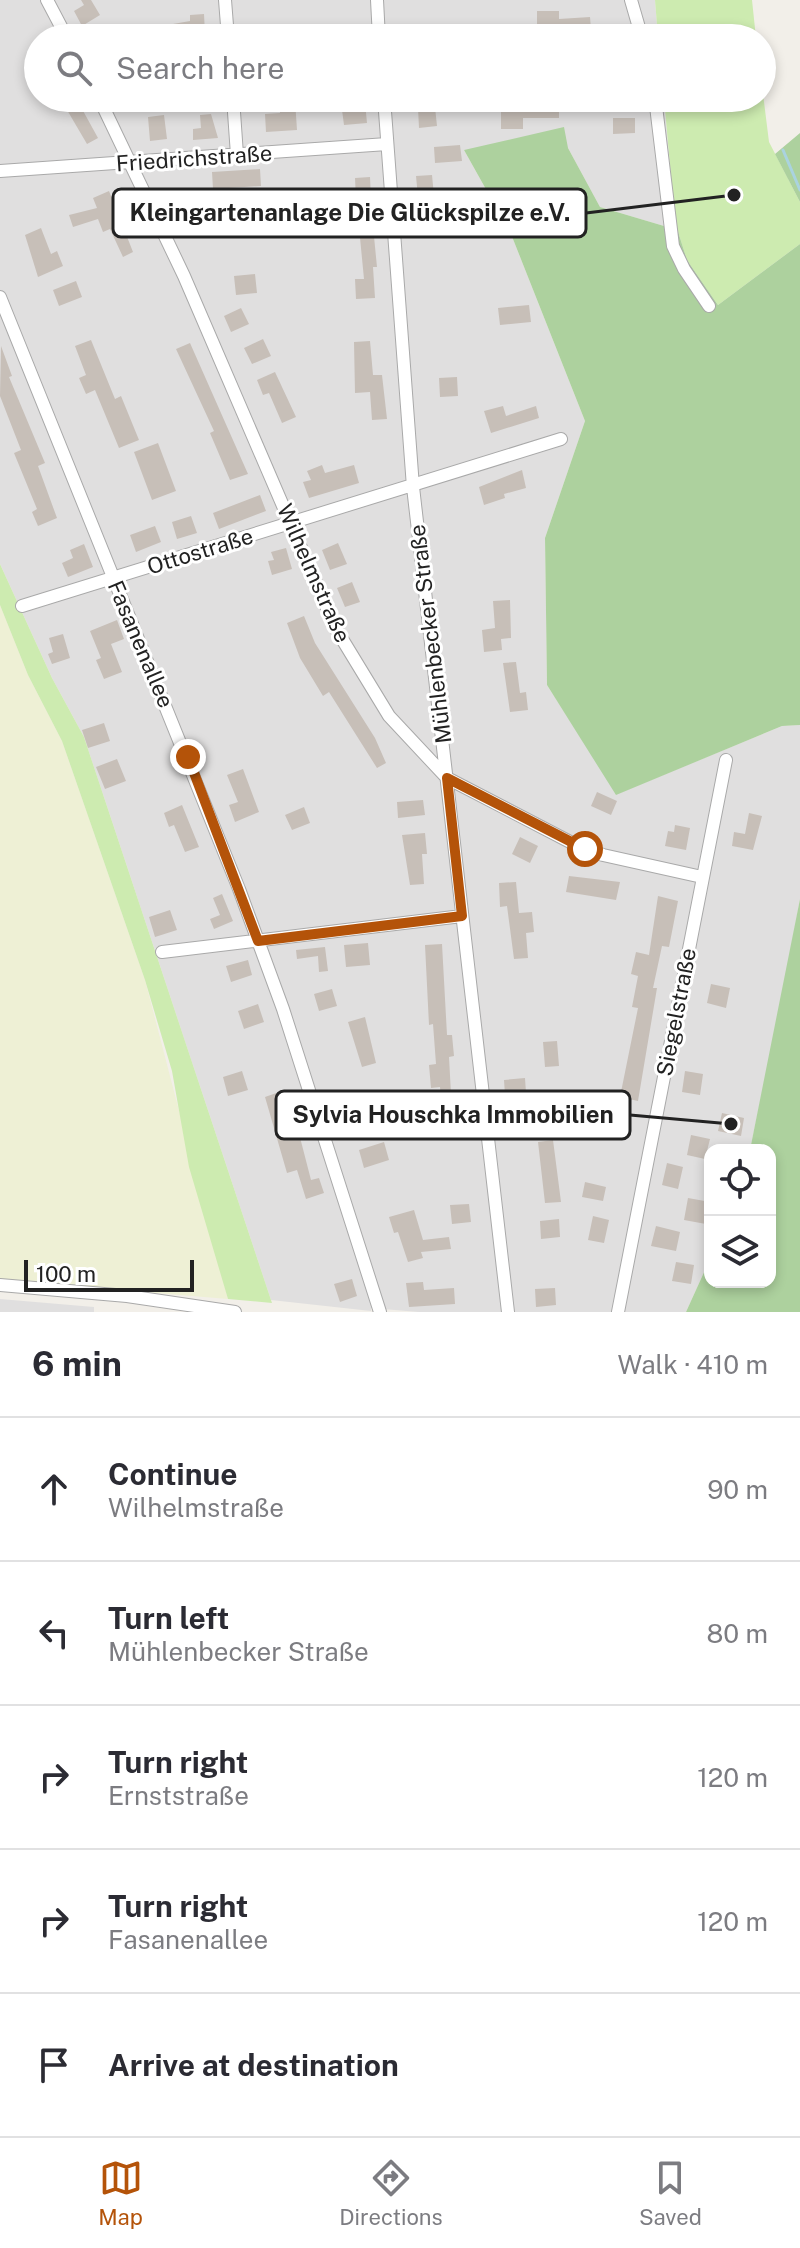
<!DOCTYPE html>
<meta charset="utf-8">
<style>
body{margin:0;font-family:"Public Sans",sans-serif;background:#f2f2f3;color:#2b2b33}
.controls{position:absolute;right:24px;bottom:24px;display:grid;overflow:hidden;border-radius:16px;box-shadow:0 4px 12px #0003}
.controls button{width:72px;height:72px;display:grid;place-items:center;padding:0;border:0;border-bottom:2px solid #e1e1e2;background:#fff;color:#2b2b33;font:40px sans-serif}
.scale{position:absolute;left:24px;bottom:20px;width:170px;box-sizing:border-box;padding-left:8px;border:4px solid #222;border-top:0;font-size:22px;line-height:28px;white-space:nowrap;color:#222;-webkit-text-stroke:6px #fff;paint-order:stroke}
.stop{position:absolute;width:24px;height:24px;margin:-18px;border:6px solid #b45309;border-radius:50%;background:#fff}
.stop.end{background:#b45309;border-color:#fff;box-shadow:0 2px 8px #0008}
.list{margin:0;padding:0;list-style:none}
h2{display:flex;justify-content:space-between;align-items:center;height:104px;margin:0;padding:0 32px;font-size:34px}
h2 small{font-size:26px;font-weight:400;color:#7c7c81}
.list li{display:grid;grid-template-columns:52px 1fr auto;gap:24px;align-items:center;box-sizing:border-box;height:144px;padding:0 32px;border-top:2px solid #e1e1e2}
.list b{display:block;font-size:30px;white-space:nowrap}
.list p{margin:0;font-size:26px;white-space:nowrap;color:#7c7c81}
.list em{font-size:26px;font-style:normal;color:#7c7c81}
.icon{flex:none;width:44px;height:44px;fill:none;stroke:currentColor;stroke-width:2;stroke-linecap:round;stroke-linejoin:round}
.map{position:relative;flex:none;width:800px;height:1312px;overflow:hidden}
.search{position:absolute;background:#fff;box-shadow:0 4px 12px #0003;left:24px;right:24px;top:24px;height:88px;display:flex;align-items:center;gap:20px;box-sizing:border-box;padding:0 28px;border-radius:44px;color:#7c7c81;font-size:30px}
.sheet{height:824px;background:#fff}
nav{display:flex;justify-content:space-around;align-items:center;box-sizing:border-box;height:112px;border-top:2px solid #e1e1e2;background:#fff;font-size:22px;color:#7c7c81}
nav a{display:grid;justify-items:center;gap:4px}
nav .on{color:#b45309}
.map>svg:first-child{display:block}
</style>
<div class="map">
<svg width="800" height="1312" viewBox="0 0 800 1312">
<rect width="100%" height="100%" fill="#f2efe9"/>
<path fill="#e0dfdf" d="M0 0H655L658 38H38V98H664L675 222 664 226 600 207 568 148 464 150 511 234 585 421 545 538 547 685 617 794 782 726 800 725V899L781 1003 750 1150H710V1259L686 1312H419L371 1308V1311L271 1300 84 737 52 678 0 564Z
M0 1299 94 1307V1312H0Z"/>
<path fill="#eef0d5" d="M0 605 28 675 62 741 145 980 228 1299 0 1280Z"/>
<path fill="#cdebb0" d="M655 0H752L756 38H658Z
M762 86 769 142 800 202V244L718 305 687 260 675 222 664 98H762Z
M0 564 52 678 84 737 272 1303 228 1299 189 1167 172 1071 145 980 62 741 28 675 0 605Z"/>
<path fill="#add19e" d="M564 127 568 148 600 207 664 226 675 222 687 260 718 305 800 244V725L782 726 616 795 547 685 545 538 585 421 511 234 464 150Z
M800 133V202L775 154Z
M800 899V1312H686L710 1259V1282H770V1150H750Z"/>
<g fill="none" stroke-linecap="round" stroke-linejoin="round">
<path stroke="#aad3df" stroke-width="3" d="M783 150 800 190"/>
</g>
<path fill="#c7bfb8" d="M81 0H91L100 15 82 26 74 11 84 5Z
M537 11H559V19L590 17 591 29 537 34Z
M204 14 205 34 191 35V29L174 31 173 24 190 21V15Z
M60 98H76L98 138 87 144Z
M537 98H559V118H523V129H501V108L537 107Z
M295 100 297 130 266 132 265 114 280 113 279 102Z
M365 102 367 123 344 125 342 110 349 109V103Z
M435 107 437 126 419 128 418 108Z
M211 114 218 138 193 140V129L201 128 200 115Z
M164 115 167 139 150 141 148 117Z
M613 118H635V133L613 134Z
M460 145 462 161 435 163 434 147Z
M260 169 261 186 213 189 212 172Z
M432 175 434 196 418 197 416 176Z
M370 177 371 199 356 200 355 178Z
M109 191 133 252 123 257 110 229 103 232 98 219 73 227 69 215 97 208 93 198Z
M372 216 377 267H373L375 298 356 299 355 279H364L358 217Z
M41 228 51 254 57 251 63 266 38 277 25 235Z
M255 274 257 293 236 295 234 276Z
M76 281 82 297 59 306 53 290Z
M529 305 531 322 500 325 498 308Z
M241 308 249 324 231 332 224 316Z
M263 339 271 356 252 364 244 348Z
M91 340 115 399 121 396 139 440 119 448 95 390 86 394 79 378 86 375 75 346Z
M370 341 373 375H382L387 419 372 420 370 392 355 393 354 342Z
M190 343 248 474 230 480 210 433 214 431 176 349Z
M1 346 12 376 9 377 45 463 38 466 57 518 38 526 32 512 37 509 14 453 21 450 0 396Z
M275 372 296 417 282 423 269 393 263 395 257 380Z
M457 377 458 396 440 397 439 378Z
M503 406 506 416 536 406 539 418 491 433 484 411Z
M158 443 176 491 152 500 134 452Z
M322 465 325 473 354 465 359 483 309 498 303 482 311 480 307 471Z
M522 470 526 488 504 494 505 498 484 505 479 487Z
M260 495 266 511 219 529 213 513Z
M191 516 197 533 177 539 172 522Z
M155 526 161 542 136 552 130 535Z
M338 543 347 564 330 570 322 550Z
M84 544 93 567 68 577 62 563 73 558 70 550Z
M286 548 292 569 272 575 268 561 274 560 271 552Z
M352 582 360 602 345 607 337 588Z
M510 600 511 638 501 639 502 650 484 652 482 630 495 628 493 601Z
M304 616 315 643 375 738 386 763 377 768 329 692 323 696 300 658 287 623Z
M117 620 124 639 111 644 122 672 104 679 96 660 101 658 90 631Z
M63 634 70 658 52 664 48 654 53 652 49 638Z
M516 662 520 693 526 692 528 710 510 712 503 663Z
M104 723 110 741 88 748 82 730Z
M117 759 126 781 105 789 96 767Z
M243 769 259 812 235 822 229 805 238 802 227 775Z
M597 792 617 801 611 815 591 806Z
M423 800 425 815 398 818 397 802Z
M182 805 199 847 185 852 174 825 169 827 164 813Z
M304 807 310 823 292 830 285 815Z
M749 813 762 816 753 850 732 846 734 832 745 834Z
M675 825 690 828 686 850 665 846 668 831 674 832Z
M425 833 427 854H422L424 884 410 885 402 835Z
M520 837 538 846 530 863 512 854Z
M569 876 620 882 616 900 566 892Z
M516 882 519 913 532 912 534 932 526 933 528 958 514 959 507 906 500 907 499 883Z
M222 894 233 921 214 929 210 919 220 915 213 898Z
M658 896 678 901 669 947 662 946 653 988H657L638 1101 620 1097 638 1008 632 1007 638 976 631 974 636 952 649 955Z
M170 910 177 930 155 937 149 917Z
M368 943 370 965 346 967 344 945Z
M442 944 447 1035H452L454 1056 449 1057 451 1094 461 1093 463 1120 443 1121 440 1087 431 1088 429 1065 436 1064 433 1024 429 1025 425 945Z
M325 947 328 971 319 972 318 956 297 959 296 950Z
M248 960 252 975 231 982 226 966Z
M711 984 730 988 726 1008 707 1003Z
M332 989 337 1006 319 1011 314 994Z
M258 1004 264 1022 244 1029 238 1011Z
M365 1017 376 1063 362 1067 348 1022Z
M557 1041 559 1066 545 1067 543 1042Z
M242 1071 248 1090 228 1096 223 1077Z
M685 1071 703 1074 700 1095 682 1092Z
M525 1078 526 1093 505 1095 504 1080Z
M282 1091 290 1119 295 1118 311 1180 319 1178 324 1193 306 1199 297 1170 287 1173 265 1097Z
M722 1113 744 1118 741 1136 718 1131Z
M691 1135 710 1139 705 1159 687 1155Z
M553 1140 561 1202 545 1203 538 1142Z
M384 1142 389 1160 364 1168 359 1150Z
M667 1163 683 1167 678 1189 662 1185Z
M585 1182 606 1187 603 1201 582 1197Z
M688 1198 710 1202 706 1224 684 1220Z
M469 1204 471 1222 452 1224 450 1205Z
M414 1210 423 1240 449 1237 451 1249 421 1252 423 1258 408 1262 398 1232 394 1233 389 1217Z
M593 1216 609 1220 604 1243 588 1240Z
M559 1219 560 1237 541 1239 540 1221Z
M656 1226 680 1232 676 1251 651 1246Z
M676 1262 694 1265 691 1284 672 1281Z
M352 1279 357 1296 340 1302 334 1284Z
M423 1282 424 1290 454 1288 455 1304 409 1307 406 1283Z
M555 1288 556 1305 536 1307 535 1289Z"/>
<g fill="none" stroke-linecap="round" stroke-linejoin="round">
<g stroke="#a9a9a9" stroke-width="14">
<path id="street" d="M47 0 67 38
M225 0 228 38
M377 0 379 38
M631 0 642 38
M99 98 184 276 336 629 389 716 447 778 576 845 603 855 702 877
M233 98 237 155
M384 98 413 487 508 1312
M655 98 673 246 684 269 709 306
M0 171 387 144
M0 297 239 889 283 1009 380 1312
M22 606 561 439
M162 952 462 916
M0 1285 127 1296 235 1312
M618 1312 726 760"/>
</g>
<use href="#street" stroke="#fff" stroke-width="12"/>
</g>
<g fill="none" stroke-linecap="round" stroke-linejoin="round">
<path stroke="#b45309" stroke-width="10" d="M188 757 258 941 462 916 447 778 585 849"/>
</g>
<g text-anchor="middle" stroke-width="6" stroke-linejoin="round" paint-order="stroke">
<g font-size="22" fill="#222" stroke="#fff">
<text transform="translate(194 158) rotate(-4)" y="8">Friedrichstraße</text>
<text transform="translate(200 551) rotate(-17)" y="8">Ottostraße</text>
<text transform="translate(314 573) rotate(66)" y="8">Wilhelmstraße</text>
<text transform="translate(430 634) rotate(-97)" y="8">Mühlenbecker Straße</text>
<text transform="translate(141 644) rotate(67)" y="8">Fasanenallee</text>
<text transform="translate(676 1012) rotate(-79)" y="8">Siegelstraße</text>
</g>
</g>
<path fill="none" stroke="#222" stroke-width="3" d="M734 195L586 213M731 1124L630 1115"/>
<g fill="#222" stroke="#fff" stroke-width="3">
<circle cx="734" cy="195" r="8"/>
<circle cx="731" cy="1124" r="8"/>
</g>
<g fill="#fff" stroke="#222" stroke-width="3">
<rect x="113" y="189" width="473" height="48" rx="8"/>
<rect x="276" y="1091" width="354" height="48" rx="8"/>
</g>
<g font-size="24" text-anchor="middle" font-weight="bold" fill="#222">
<text x="350" y="221">Kleingartenanlage Die Glückspilze e.V.</text>
<text x="453" y="1123">Sylvia Houschka Immobilien</text>
</g>
</svg>
<div class="controls">
<button><svg class="icon" aria-label="locate" viewBox="0 0 24 24"><circle cx="12" cy="12" r="6"/><path d="M12 2v4M12 18v4M2 12h4M18 12h4"/></svg></button>
<button><svg class="icon" aria-label="layers" viewBox="0 0 24 24"><path d="M12 4l9 5-9 5-9-5zM3 14l9 5 9-5"/></svg></button>
</div>
<div class="scale">100 m</div>
<div class="stop" style="left:585px;top:849px"></div>
<div class="stop end" style="left:188px;top:757px"></div>
<div class="search"><svg class="icon" aria-label="search" viewBox="0 0 24 24"><circle cx="10" cy="10" r="6"/><path d="M15 15l6 6"/></svg>Search here</div>
</div>
<section class="sheet">
<h2>6 min<small>Walk · 410 m</small></h2>
<ul class="list">
<li><svg class="icon" aria-label="ahead" viewBox="0 0 24 24"><path d="M12 20V5M6 11l6-6 6 6"/></svg><div><b>Continue</b><p>Wilhelmstraße</p></div><em>90 m</em></li>
<li><svg class="icon" aria-label="left" viewBox="0 0 24 24"><path d="M17 20v-9H6M10 6l-5 5 5 5"/></svg><div><b>Turn left</b><p>Mühlenbecker Straße</p></div><em>80 m</em></li>
<li><svg class="icon" aria-label="right" viewBox="0 0 24 24"><path d="M7 20v-9h11M14 6l5 5-5 5"/></svg><div><b>Turn right</b><p>Ernststraße</p></div><em>120 m</em></li>
<li><svg class="icon" aria-label="right" viewBox="0 0 24 24"><path d="M7 20v-9h11M14 6l5 5-5 5"/></svg><div><b>Turn right</b><p>Fasanenallee</p></div><em>120 m</em></li>
<li><svg class="icon" aria-label="arrive" viewBox="0 0 24 24"><path d="M6 21V4h12l-3 4 3 4H6"/></svg><div><b>Arrive at destination</b></div></li>
</ul>
</section>
<nav>
<a class="on"><svg class="icon" aria-label="map" viewBox="0 0 24 24"><path d="M3 6l6-2 6 2 6-2v14l-6 2-6-2-6 2zM9 4v14M15 6v14"/></svg>Map</a>
<a><svg class="icon" aria-label="directions" viewBox="0 0 24 24"><path d="M12 3l9 9-9 9-9-9zM9 14v-3h6M13 9l2 2-2 2"/></svg>Directions</a>
<a><svg class="icon" aria-label="saved" viewBox="0 0 24 24"><path d="M7 4h10v16l-5-4-5 4z"/></svg>Saved</a>
</nav>
